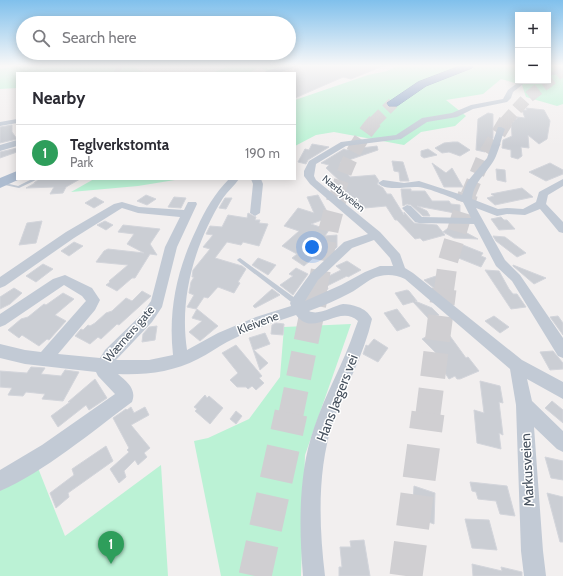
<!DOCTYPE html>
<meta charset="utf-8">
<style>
body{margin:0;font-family:Cabin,sans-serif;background:#f7f7f7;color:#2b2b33}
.controls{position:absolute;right:12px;top:12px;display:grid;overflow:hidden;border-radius:0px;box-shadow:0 2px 10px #0003}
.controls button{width:36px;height:36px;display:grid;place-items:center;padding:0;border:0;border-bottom:1px solid #e1e1e2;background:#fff;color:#2b2b33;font:20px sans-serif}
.you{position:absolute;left:312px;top:247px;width:14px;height:14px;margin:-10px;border:3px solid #fff;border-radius:50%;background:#1a73e8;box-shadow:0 0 0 6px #1a73e833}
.badge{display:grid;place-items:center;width:26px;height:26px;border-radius:50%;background:#ea580c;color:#fff;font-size:13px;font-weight:700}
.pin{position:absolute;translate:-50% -33px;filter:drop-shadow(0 1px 2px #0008)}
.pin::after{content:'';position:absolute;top:21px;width:14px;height:12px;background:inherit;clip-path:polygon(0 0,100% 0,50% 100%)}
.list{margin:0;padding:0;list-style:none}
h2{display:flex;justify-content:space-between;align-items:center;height:52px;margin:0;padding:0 16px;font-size:17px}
h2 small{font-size:13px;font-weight:400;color:#7c7c81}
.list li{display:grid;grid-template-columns:26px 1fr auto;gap:12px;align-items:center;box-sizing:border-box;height:56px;padding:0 16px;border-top:1px solid #e1e1e2}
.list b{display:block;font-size:15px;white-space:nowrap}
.list p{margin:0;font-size:13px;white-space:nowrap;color:#7c7c81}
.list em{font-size:13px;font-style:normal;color:#7c7c81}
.icon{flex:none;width:22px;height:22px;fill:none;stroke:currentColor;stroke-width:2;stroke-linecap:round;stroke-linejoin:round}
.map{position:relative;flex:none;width:563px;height:576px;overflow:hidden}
.search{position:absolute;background:#fff;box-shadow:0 2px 10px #0003;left:16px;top:16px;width:280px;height:44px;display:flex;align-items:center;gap:10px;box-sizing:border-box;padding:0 14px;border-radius:22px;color:#7c7c81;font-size:15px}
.panel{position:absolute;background:#fff;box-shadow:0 2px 10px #0003;left:16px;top:72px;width:280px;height:108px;border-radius:0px}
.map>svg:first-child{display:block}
</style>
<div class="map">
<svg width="563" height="576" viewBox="0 0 563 576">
<rect width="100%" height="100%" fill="#f2efef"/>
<path fill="#bbf2d5" d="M18 66H133L144 73H17V88L0 89V69Z
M229 66H285L269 72 259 67 249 73H212Z
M396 66H518V81H548V66H563V104L557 106 526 97 522 85 501 79 483 94 446 100 466 116 455 126 421 132 404 145 334 132 316 135 295 146V100L368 75 387 71Z
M94 179H181L138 186 71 192Z
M351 324 305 455 301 576H221L194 441 208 438 249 419 280 377 284 327Z
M161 465 168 576H0V488L38 468 65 536Z"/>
<path fill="#cbced4" stroke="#d3d5db" d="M305 66H383L351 79 343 77 295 98V69Z
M526 108 544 110 550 121 547 139 539 144 528 135 529 148 521 147 522 156 518 159 511 157V150L502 148 503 140 512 136 511 121 514 122 513 119H517V117L525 118 522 110H527Z
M488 113 493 114V138L485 152 476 150 478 119Z
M12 125V132L17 139 0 143V127Z
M453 142H458L470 150 460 156 449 152 442 153 435 148 444 143Z
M312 144 329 147 308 160 306 164 298 162 305 149 309 150Z
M377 146 378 150 340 163 350 177 375 175 379 181 377 184 383 188 387 194H391L404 215V212L414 223 437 225 445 235 423 241 420 238 415 239 397 220H395L386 206 365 208 362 205 356 207 347 199 343 184 326 168 329 165 321 163 344 149 346 150Z
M17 148V152L0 158V152Z
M428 149 437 155 424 158 421 156V151Z
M392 161 403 162 409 181H400L399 172 394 171Z
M432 163 446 173 452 168 463 187H444Z
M550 163 563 170V174L546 181 529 172Z
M496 169 505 170 506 182 497 180Z
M39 179H80L66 187 63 193 50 194 54 187 26 188 35 183H34Z
M522 188 533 197 495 205 487 198 494 196 491 194Z
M401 189H411V191H425L432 201H449L451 204 460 205V214L417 206 427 211 430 216H423L411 205 407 204 403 206Z
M146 195 156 199 147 205 137 201Z
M318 195 330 217 311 224 329 230 325 236 337 235V247L325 258 319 253 304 266 292 258 297 254 282 246 299 231 284 226 298 208 314 213 307 197Z
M95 197 104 202 94 208 85 203Z
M174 197 186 198 181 208 168 207Z
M225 198H232L226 209 219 208Z
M248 213 256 217 255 220H260L259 223 268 224 259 246 243 242 241 245 227 242 215 258 242 266 246 269 238 282 240 283 234 293 218 287 208 298 204 297 196 309 187 307 194 295 189 293 191 282 194 277H192L193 270 210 249 203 247 213 235 206 234 210 226 222 227 228 215 247 218Z
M501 217 504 220H507L515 229 499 230 491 219Z
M42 221 36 243 19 245 27 223Z
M105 221 113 225 106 230 97 225Z
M123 225 160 229 150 244 157 255 150 254 135 278H132L117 291 106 285 110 282 109 281 128 265 96 262 104 251 108 249 144 253 127 244 134 234 118 232Z
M452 225 478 239 454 238 443 232Z
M493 236 505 237 526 253 517 257 496 241Z
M74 242 83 246 69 256 61 251Z
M463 245 483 253 481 256 486 258 481 267 456 257Z
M258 258 276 265 268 275 252 265Z
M347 261 361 270 348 277 347 276 327 286 328 289 316 294 313 291 319 281 341 270 336 266Z
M43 264 53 269 36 282 26 276Z
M513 266V265L546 278 534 284Z
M296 268 308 274 293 295 280 285 293 276 289 274Z
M485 270 499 271 509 289 513 294H517L526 307 511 309Z
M436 276 445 285 435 289 424 280Z
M14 288 22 293 10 304 0 309V297Z
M272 289 280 295 255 308 253 306Z
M407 290 409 291 417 301H415L432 308 439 315 429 319 413 302 403 305 395 293Z
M142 291 151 296 119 325 117 324 101 339 98 337 90 344 75 336 81 329 83 330 88 325 90 326 95 323 106 313 112 311 126 298 132 301Z
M63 293 74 299 55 315 66 321 49 340 47 339 39 346 22 335 19 338 8 330 21 319 28 317 44 304 46 305Z
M197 309 218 326 200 341 189 332 202 321 192 318Z
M397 309 410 326 397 331 384 313Z
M494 316 509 327 500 333 485 321Z
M558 316 563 323V335L550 317Z
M276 323 284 324 283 335 271 334 272 325Z
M157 326 155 340 142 342 143 334 149 327Z
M442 328 450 336 466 358 468 357 479 371 460 379H457L455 376 449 379 439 364V356L422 339Z
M265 333 270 344 254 350 268 363 260 370 249 338Z
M374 339 388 348 378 362 363 354 366 345 368 346Z
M236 345 262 376 259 378 264 383 256 390 252 386 248 389 246 387H237L230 380 238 373 222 353Z
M553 351 563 363V369L550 370 540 352Z
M31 367 45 368 41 374 61 376 65 370 79 372 63 401 42 399 45 394 26 392 23 396 8 395 12 388 0 387V371L27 373Z
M95 379 107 398 89 410 86 405 58 427 51 416 70 402H68Z
M480 381 500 386 503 403 499 402 503 435 499 433 501 449 477 443 474 410 484 413Z
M205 395 207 398 209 396 223 408 210 424 195 411 197 409 194 407Z
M552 401 563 410V423L545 408Z
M131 407 134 413 145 407 149 415 131 425 150 448 144 453 147 457 138 465 135 460 124 471 126 477 119 483 110 469 129 452 127 450 129 448 113 418 126 409 127 410Z
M236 411 242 416 236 424 230 419Z
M106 446 113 461 68 493 69 497 56 508 50 493 74 475 72 469Z
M545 457 563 461V480L551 478Z
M470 482 507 486 515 516 500 514 496 501 478 499 476 492 472 491Z
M414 486 435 493 434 524 412 516Z
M547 493 563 497V542H560Z
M465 519 489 520 497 550 472 548Z
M364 540 370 576H339V567H342L340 547H351L350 541Z
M472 564 502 571 501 567 522 572V576H473Z"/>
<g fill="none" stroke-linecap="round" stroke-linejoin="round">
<path stroke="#d0cfd2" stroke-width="12" stroke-dasharray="12 5.5" stroke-linecap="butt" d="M374 122 393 103
M505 122 526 99 563 70"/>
<path stroke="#d0cfd2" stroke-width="15" stroke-dasharray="15 8" stroke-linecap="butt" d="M337 195C345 167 356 142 375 121
M468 195 484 157 506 121"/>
<path stroke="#d0cfd2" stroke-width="20" stroke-dasharray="20 10" stroke-linecap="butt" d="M317 290 329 228 338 194
M444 290 448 261 468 194"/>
<path stroke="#d0cfd2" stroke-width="25" stroke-dasharray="25 12" stroke-linecap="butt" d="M291 414 317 289
M428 414 444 289"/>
<path stroke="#d0cfd2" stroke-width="33" stroke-dasharray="33 16" stroke-linecap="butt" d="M255 576 291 413
M406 576 428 413"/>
<g stroke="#6f87ad" stroke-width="1">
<path id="highway" d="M460 66H473L472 68 426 86 397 106H389L387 103 418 82Z"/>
</g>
<path fill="#c2cad5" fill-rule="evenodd" d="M32 179H38L19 188 0 184V182H1L18 186Z
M240 258 299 301 300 303 299 305H295L238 261 237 260 238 259Z"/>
<path fill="#c2cad5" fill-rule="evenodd" d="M117 66H123L119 73H113Z
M555 66H559L563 71 562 73 548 76V72L557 71 554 67Z
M520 81H527L513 92 511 98 507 102 473 109 457 117 427 122 401 139 346 146 316 164 314 176 316 180 380 232 400 254 405 268 413 273 522 360 563 382V399L527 379 532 401 563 431V452L557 449 534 427 543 551 546 576H524L521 551 516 405 510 369 405 279C397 275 388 274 380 276 369 278 360 288 350 293 337 300 323 306 309 311 319 316 333 306 343 304 348 304 353 305 358 307 364 309 369 313 372 319 364 355 345 387 333 422 317 470 319 526 325 576H303C299 528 298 474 314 428 325 394 344 363 355 329L358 321C339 303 314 339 296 315 273 323 249 330 227 342 218 347 208 354 198 359 173 372 147 375 118 374 127 382 137 389 132 402 93 431 44 472 0 491V470L42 445 115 394 98 376 96 372 25 364 0 358V344L25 350 41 352 85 302 86 301 82 296 64 285 5 325 0 327V314L53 279 65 275 92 288 100 300 95 310 58 354 100 358 105 350 142 314 151 301 165 247 180 217 138 213 122 208 74 238 5 286 0 288V277L66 232 114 204 122 202 139 207 184 210 188 202H196L197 204 177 247 162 307 152 322 116 360H149L173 355C168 310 177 269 197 228 205 210 215 193 229 179H239C234 186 228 191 223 198 195 243 179 297 187 350L218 333 256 317 291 306 290 303 292 299 310 274 344 242 368 234 310 184 304 176V171L309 161 341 142 396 135 422 118 452 113 471 105 503 99 508 90ZM374 240 390 258 393 266H380L365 272 341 285 305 301 318 280 352 248Z
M17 119V123L0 126V122Z
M498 127H501L505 129C501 138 500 147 496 156 489 172 474 180 472 199L498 209 507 208 523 209 536 202 539 192 563 179V186L548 195 546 204 563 222V233L559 232 540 209 525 215 507 214 497 216 476 208 505 260 520 275 563 338V358L558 356 512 281 496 266 474 224 419 223 415 222 402 208 407 205 411 206 422 217 471 218 463 202C452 198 429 188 418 187 407 186 386 192 378 183L383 180 404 183 419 181 462 195 467 182 487 158Z
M17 140V146L0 151V145Z
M251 179H261L263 184 260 213 255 216 250 213 253 184Z"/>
<path fill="#adbcd0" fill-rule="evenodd" d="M282 66H295L293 68 278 73H264L266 71Z
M17 171V179H20L0 188V178Z"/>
<use href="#highway" fill="#839cc2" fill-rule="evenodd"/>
</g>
<linearGradient id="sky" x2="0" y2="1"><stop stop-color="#80c0ec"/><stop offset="0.45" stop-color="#f9f8f8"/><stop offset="1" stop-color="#f9f8f8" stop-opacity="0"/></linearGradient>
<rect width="563" height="146" fill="url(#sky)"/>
<g text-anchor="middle" stroke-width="3" stroke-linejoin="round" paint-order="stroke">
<g font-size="10" fill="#46515e" stroke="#fff">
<text transform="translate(344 193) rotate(39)" y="4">Nærbyveien</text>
</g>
<g font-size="12" fill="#46515e" stroke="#fff">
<text transform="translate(258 323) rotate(-21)" y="4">Kleivene</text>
<text transform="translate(129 334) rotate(-49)" y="4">Wærners gate</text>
</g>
<g font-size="14" fill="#46515e" stroke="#fff">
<text transform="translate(337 398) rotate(-69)" y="5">Hans Jægers vei</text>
<text transform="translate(527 470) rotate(-93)" y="5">Markusveien</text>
</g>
</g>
</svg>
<div class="controls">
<button>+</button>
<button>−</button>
</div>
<div class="you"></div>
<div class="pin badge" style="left:111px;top:564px;background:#2e9e5b">1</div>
<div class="search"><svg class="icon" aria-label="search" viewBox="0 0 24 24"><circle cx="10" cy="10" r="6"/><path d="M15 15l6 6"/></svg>Search here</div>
<section class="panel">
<h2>Nearby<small></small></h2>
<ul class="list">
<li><span class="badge" style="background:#2e9e5b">1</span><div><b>Teglverkstomta</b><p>Park</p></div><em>190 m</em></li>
</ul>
</section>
</div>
